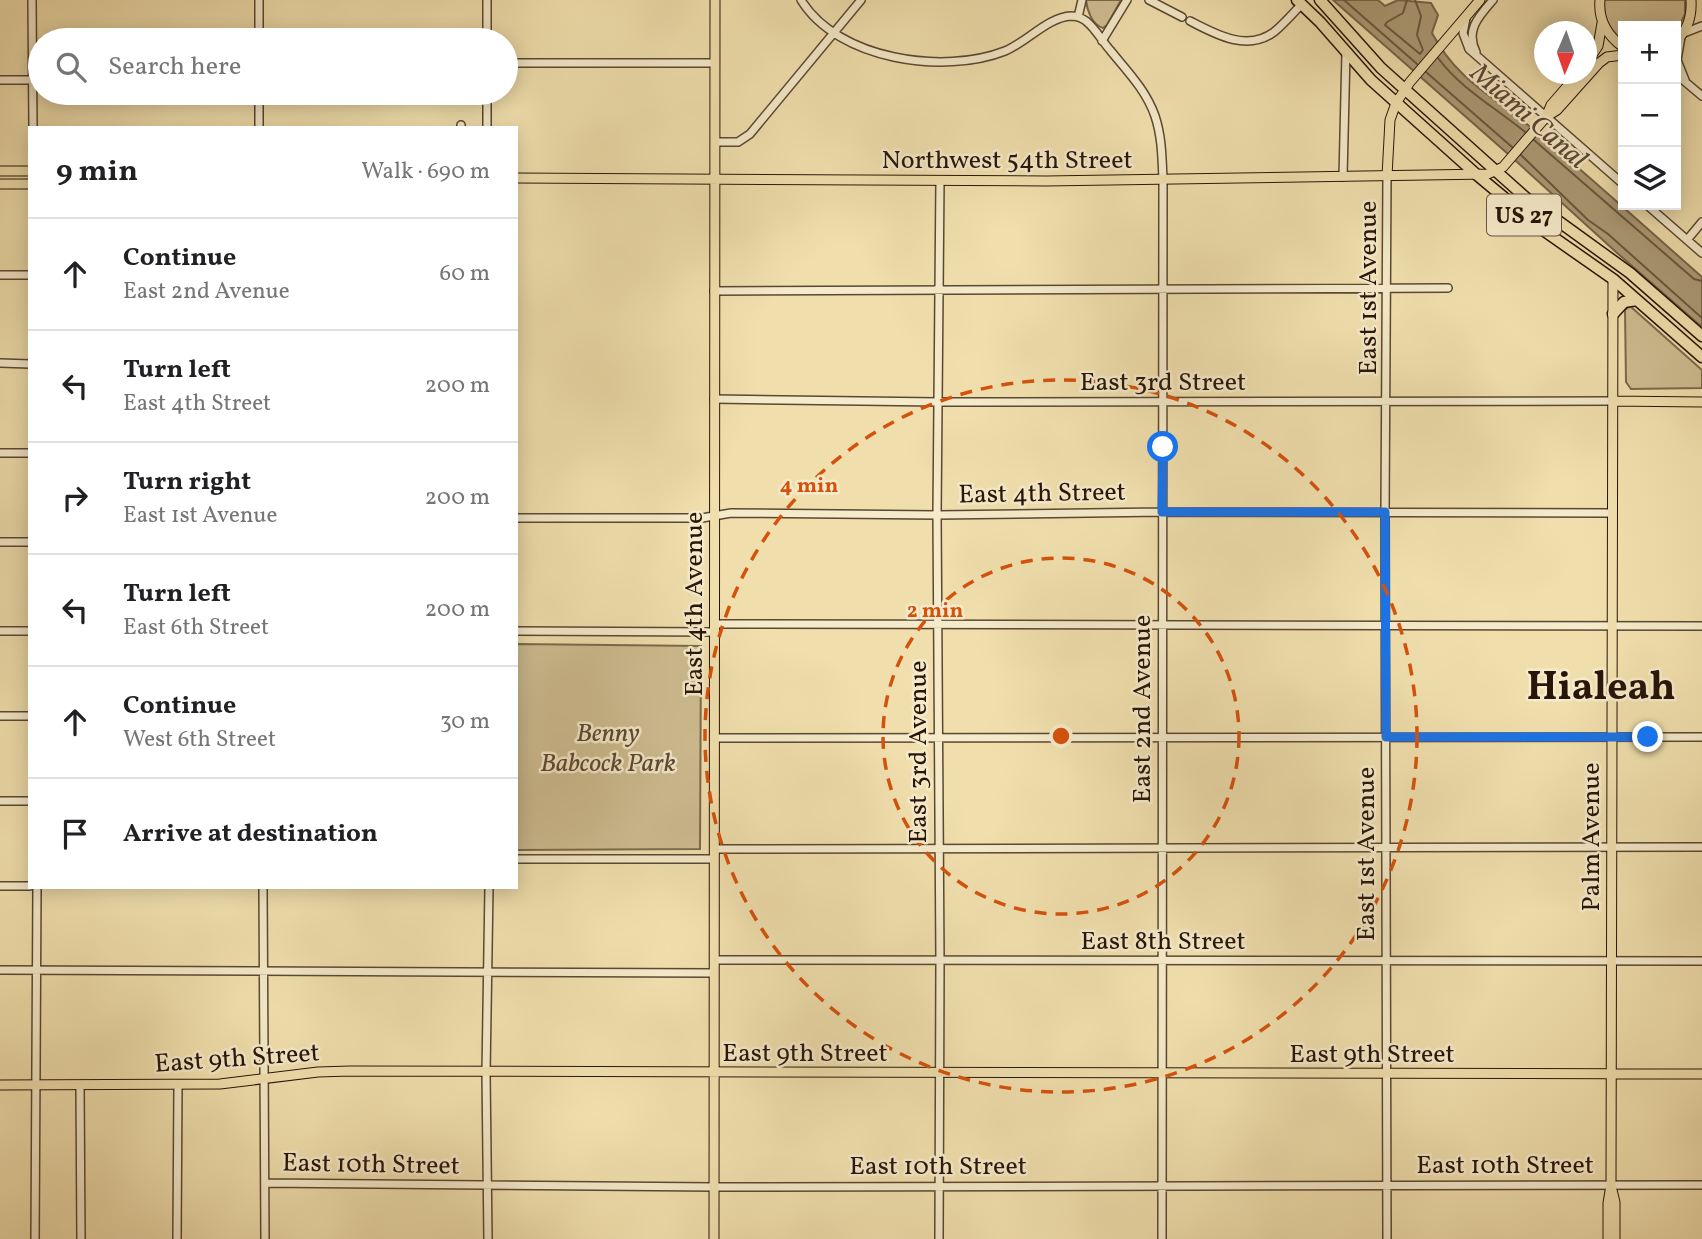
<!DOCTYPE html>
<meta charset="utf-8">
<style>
body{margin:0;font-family:Vollkorn,serif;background:#f2f2f2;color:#202124}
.controls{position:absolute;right:21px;top:21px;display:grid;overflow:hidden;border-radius:0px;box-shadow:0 4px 18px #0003}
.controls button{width:63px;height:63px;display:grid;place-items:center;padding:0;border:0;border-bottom:2px solid #e0e0e0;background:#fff;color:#202124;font:35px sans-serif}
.compass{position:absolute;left:1534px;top:21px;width:63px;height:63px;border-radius:50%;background:#fff;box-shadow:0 4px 18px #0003;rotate:182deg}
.stop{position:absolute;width:21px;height:21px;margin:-16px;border:5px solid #1a73e8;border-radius:50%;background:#fff}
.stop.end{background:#1a73e8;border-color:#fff;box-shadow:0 2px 7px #0008}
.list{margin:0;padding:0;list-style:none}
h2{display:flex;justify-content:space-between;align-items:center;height:91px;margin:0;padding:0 28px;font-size:30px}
h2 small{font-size:23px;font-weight:400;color:#757577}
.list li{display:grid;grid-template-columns:46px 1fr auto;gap:21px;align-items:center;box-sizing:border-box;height:112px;padding:0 28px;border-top:2px solid #e0e0e0}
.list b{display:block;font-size:26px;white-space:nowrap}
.list p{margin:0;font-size:23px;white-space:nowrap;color:#757577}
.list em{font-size:23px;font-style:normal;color:#757577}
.icon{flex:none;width:38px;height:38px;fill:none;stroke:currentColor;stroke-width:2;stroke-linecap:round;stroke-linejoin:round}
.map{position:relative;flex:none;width:1702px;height:1239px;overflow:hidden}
.search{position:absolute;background:#fff;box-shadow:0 4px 18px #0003;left:28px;top:28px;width:490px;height:77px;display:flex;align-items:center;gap:18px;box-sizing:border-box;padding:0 24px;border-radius:38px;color:#757577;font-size:26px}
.panel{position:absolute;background:#fff;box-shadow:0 4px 18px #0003;left:28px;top:126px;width:490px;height:763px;border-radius:0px}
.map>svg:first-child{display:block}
</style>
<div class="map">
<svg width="1702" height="1239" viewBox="0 0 1702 1239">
<rect width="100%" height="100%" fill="#f0dfad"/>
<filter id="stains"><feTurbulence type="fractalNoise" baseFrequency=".00286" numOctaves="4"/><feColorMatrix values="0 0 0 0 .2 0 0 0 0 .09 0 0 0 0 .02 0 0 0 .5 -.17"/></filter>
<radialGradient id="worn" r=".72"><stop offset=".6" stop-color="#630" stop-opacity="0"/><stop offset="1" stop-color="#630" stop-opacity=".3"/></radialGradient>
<path fill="#cebd91" stroke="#7b694d" stroke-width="2" d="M1086 0H1121L1107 25 1103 28C1092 25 1087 10 1086 0Z
M1604 0H1685V14L1676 33V26H1623V41C1609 31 1603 18 1604 0Z
M1630 306 1702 370V388L1631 389 1626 382 1625 310Z
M516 644 701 646 700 849 516 850Z"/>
<path fill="#ac9a75" stroke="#77654a" stroke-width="2" d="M1333 0H1378L1385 6 1398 0 1431 3 1438 15 1432 33C1457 80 1490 94 1528 125 1587 174 1644 226 1702 277V327L1616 252 1516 161Z"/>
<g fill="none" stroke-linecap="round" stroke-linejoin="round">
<path stroke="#6a583f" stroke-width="2" d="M1344 0 1417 64
M1407 0 1403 13 1387 22 1385 25 1420 54 1423 50 1417 35 1421 16 1415 0
M1438 58C1461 89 1496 108 1525 132
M1426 72 1512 147
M1534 140 1694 279 1702 281
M1521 155 1588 220 1608 234 1702 318"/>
<g stroke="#5a4832" stroke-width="10">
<path id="minor" d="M32 0 33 128
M259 0V40
M487 0V40
M801 0C838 60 944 75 1005 51 1027 42 1048 17 1071 16 1077 16 1082 18 1086 21 1096 29 1102 41 1110 50 1127 71 1146 90 1155 116 1162 137 1162 158 1163 180L1162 1239
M1149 0 1182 17
M1078 17 1082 0
M1466 18 1463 33 1469 49 1623 184
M1190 21C1215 34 1247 52 1274 32 1284 24 1293 13 1302 4
M1684 33 1702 26
M1681 37 1677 60 1685 80
M1102 41 1127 0
M1476 52C1465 30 1479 16 1493 0
M506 63H715
M1676 74 1702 96
M0 80H40
M259 93V128
M487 93V128
M461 128V125
M715 142H738L750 134 861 0
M1343 177 1346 52
M1647 205 1702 253
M1687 240 1702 222
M0 275H30
M714 291 1448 288
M0 363 30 364
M714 399 938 402 1612 401
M0 453H30
M516 518H702L731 513 937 515 1162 512 1611 513
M0 542H30
M714 624 1702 626
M0 631H30
M516 631 714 632
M0 716H30
M714 738 1702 737
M0 801H30
M714 849 1702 847
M516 859H714
M0 886H30
M263 887 265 1239
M714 960 1702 961
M0 970 714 973
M80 1085 81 1239
M265 1183 714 1187 1702 1185
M35 1239 37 887
M177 1239 178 1084
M488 1239 486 1073 489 887
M939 1239 940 961 937 515 940 180
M1387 1239 1385 512 1387 176"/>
</g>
<g stroke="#281509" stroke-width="11">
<path id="major" d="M1600 0C1598 20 1607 35 1623 47
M1676 41C1688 30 1692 16 1691 0
M1586 64 1598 46 1602 23
M1546 117 1557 110 1599 63 1607 57 1623 55
M0 171H30
M1387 176 1390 120 1396 103 1410 82 1480 0
M516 178 1046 181 1488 174 1503 167 1546 117 1551 105 1578 74
M0 184H30
M1612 401 1702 402
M0 1085 220 1084 318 1072 350 1071 1702 1074
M1612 1190 1615 1202V1239
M714 1239 715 0
M1608 1239V1203L1611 1185 1613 279"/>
</g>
<g stroke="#281509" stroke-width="13">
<path id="highway" d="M1297 0 1320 22 1371 80 1477 175 1543 230 1613 279 1702 357
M1320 0 1381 68 1497 172 1525 197 1630 273 1702 336
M1613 314 1624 302 1637 300"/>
</g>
<use href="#minor" stroke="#f5eaca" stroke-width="7"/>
<use href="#major" stroke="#f0dfad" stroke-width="9"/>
<use href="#highway" stroke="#f0dfad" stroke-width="10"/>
</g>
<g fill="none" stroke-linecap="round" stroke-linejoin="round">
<path stroke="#1a73e8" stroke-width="9" d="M1163 447 1162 512H1385L1386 737H1648"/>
</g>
<g fill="none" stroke="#d5520c" stroke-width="3.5" stroke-dasharray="12 9">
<circle cx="1061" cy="736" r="178"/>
<circle cx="1061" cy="736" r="356"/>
</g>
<g text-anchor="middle" stroke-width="5" stroke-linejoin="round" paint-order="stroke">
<rect fill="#f5eaca" stroke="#665543" stroke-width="2" x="1487" y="194.5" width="74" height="41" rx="5"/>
<g font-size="24" font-weight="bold" fill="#281509">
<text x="1524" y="223">US 27</text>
</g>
<g font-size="26" fill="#281509" stroke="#f5eaca">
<text x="1007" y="168">Northwest 54th Street</text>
<text transform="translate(1367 288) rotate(-90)" y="9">East 1st Avenue</text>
<text x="1163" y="390">East 3rd Street</text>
<text transform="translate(1042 492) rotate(-1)" y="9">East 4th Street</text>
<text transform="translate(693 604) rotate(-90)" y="9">East 4th Avenue</text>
<text transform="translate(1141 709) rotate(-90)" y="9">East 2nd Avenue</text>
<text transform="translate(917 752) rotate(-90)" y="9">East 3rd Avenue</text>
<text transform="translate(1590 837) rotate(-90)" y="9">Palm Avenue</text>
<text transform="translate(1365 854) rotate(-90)" y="9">East 1st Avenue</text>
<text x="1163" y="949">East 8th Street</text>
<text x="805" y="1061">East 9th Street</text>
<text x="1372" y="1062">East 9th Street</text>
<text transform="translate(237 1057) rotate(-4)" y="9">East 9th Street</text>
<text transform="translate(371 1163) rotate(1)" y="9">East 10th Street</text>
<text x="1505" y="1173">East 10th Street</text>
<text x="938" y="1174">East 10th Street</text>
</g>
<g font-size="26" font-style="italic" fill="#5a4732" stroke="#f5eaca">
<text x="608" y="741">Benny<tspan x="608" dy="30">Babcock Park</tspan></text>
</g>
<g font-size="28" font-style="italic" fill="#5d4a34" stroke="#f5eaca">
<text transform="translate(1530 115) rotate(41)" y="10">Miami Canal</text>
</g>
<g font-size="40" font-weight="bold" fill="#281509" stroke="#f5eaca">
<text x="1601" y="699">Hialeah</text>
</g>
</g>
<circle cx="1061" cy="736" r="10" fill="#d5520c" stroke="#f5eaca" stroke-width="3.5"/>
<g font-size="21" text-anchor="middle" font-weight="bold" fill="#d5520c" stroke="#f5eaca" stroke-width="5" stroke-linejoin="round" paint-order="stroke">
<text x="809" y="492">4 min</text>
<text x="935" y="617">2 min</text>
</g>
<rect width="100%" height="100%" filter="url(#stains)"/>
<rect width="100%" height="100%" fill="url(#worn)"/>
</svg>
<div class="controls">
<button>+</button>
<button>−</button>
<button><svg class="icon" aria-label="layers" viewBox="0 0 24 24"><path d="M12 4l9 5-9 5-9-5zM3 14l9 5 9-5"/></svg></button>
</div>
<svg class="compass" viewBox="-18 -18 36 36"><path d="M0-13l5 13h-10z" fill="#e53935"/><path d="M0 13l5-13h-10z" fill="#757577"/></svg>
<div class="stop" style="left:1163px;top:447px"></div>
<div class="stop end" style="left:1648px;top:737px"></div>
<div class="search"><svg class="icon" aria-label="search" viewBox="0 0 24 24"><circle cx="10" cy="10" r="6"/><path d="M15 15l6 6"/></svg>Search here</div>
<section class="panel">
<h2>9 min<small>Walk · 690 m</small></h2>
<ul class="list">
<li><svg class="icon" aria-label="ahead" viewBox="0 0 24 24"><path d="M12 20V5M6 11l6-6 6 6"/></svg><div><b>Continue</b><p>East 2nd Avenue</p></div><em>60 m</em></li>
<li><svg class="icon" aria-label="left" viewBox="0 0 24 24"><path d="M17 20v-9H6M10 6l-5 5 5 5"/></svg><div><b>Turn left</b><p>East 4th Street</p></div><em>200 m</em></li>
<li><svg class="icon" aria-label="right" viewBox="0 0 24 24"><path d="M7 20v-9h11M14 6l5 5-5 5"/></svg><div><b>Turn right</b><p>East 1st Avenue</p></div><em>200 m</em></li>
<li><svg class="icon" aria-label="left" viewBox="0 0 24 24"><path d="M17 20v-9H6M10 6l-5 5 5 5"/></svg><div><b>Turn left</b><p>East 6th Street</p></div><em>200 m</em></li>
<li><svg class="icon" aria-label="ahead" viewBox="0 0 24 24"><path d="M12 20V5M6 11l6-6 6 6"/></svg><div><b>Continue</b><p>West 6th Street</p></div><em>30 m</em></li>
<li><svg class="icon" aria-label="arrive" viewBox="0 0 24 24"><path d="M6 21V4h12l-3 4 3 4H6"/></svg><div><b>Arrive at destination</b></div></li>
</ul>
</section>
</div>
